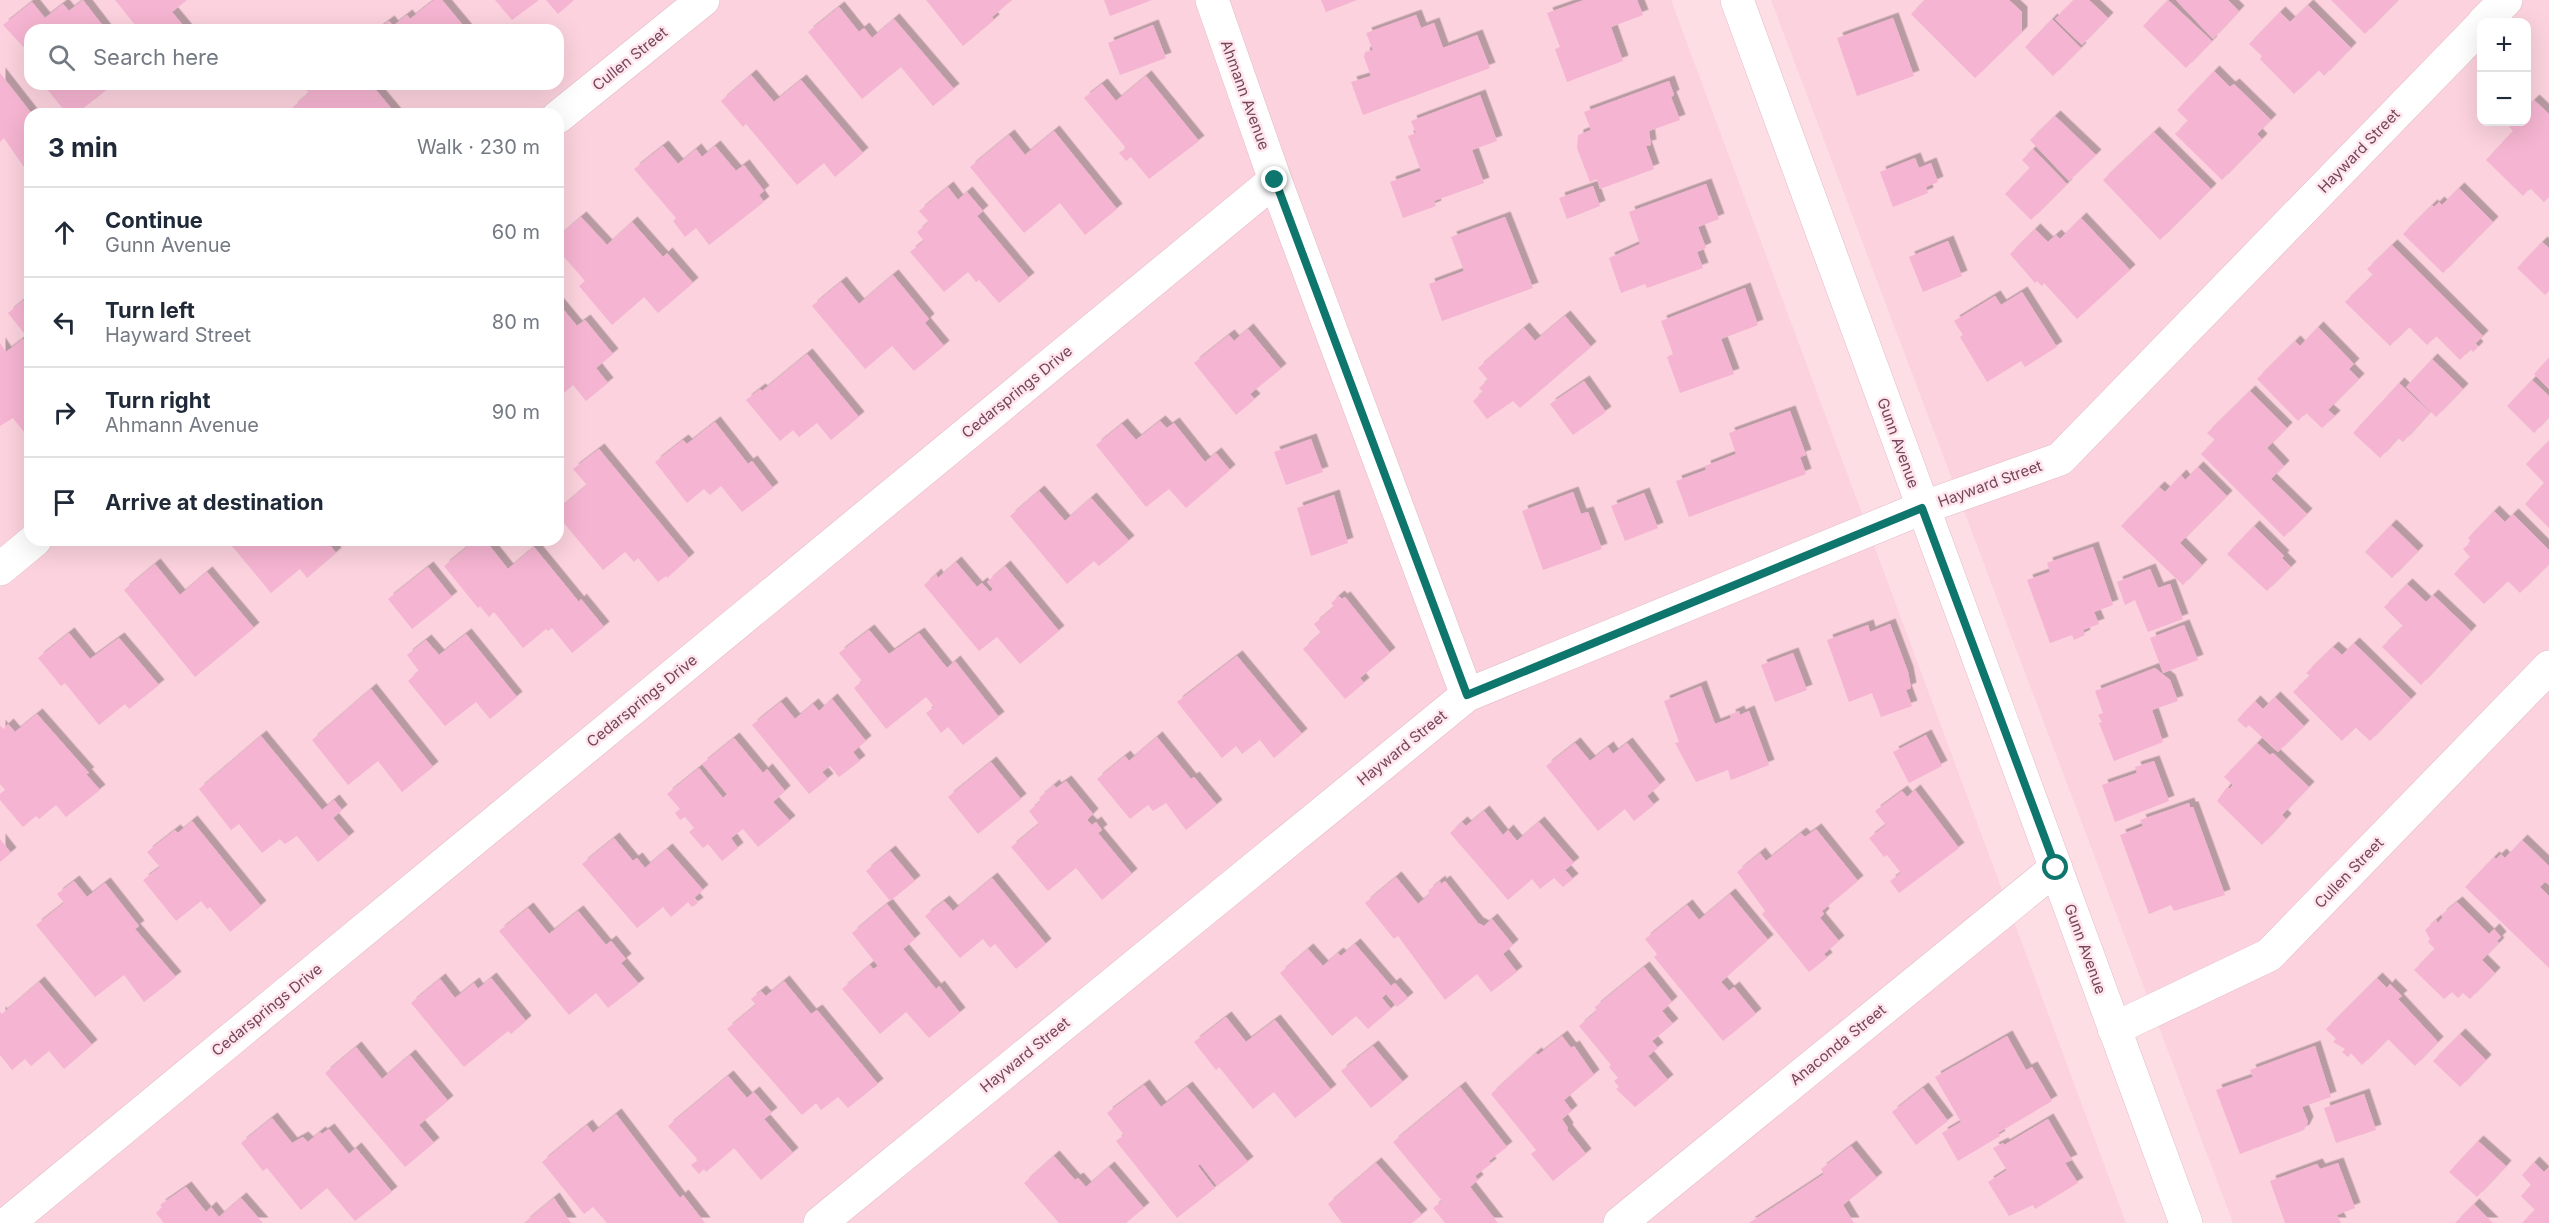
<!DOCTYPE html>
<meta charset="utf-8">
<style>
body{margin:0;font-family:Inter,sans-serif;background:#f6f6f7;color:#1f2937}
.controls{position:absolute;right:18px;top:18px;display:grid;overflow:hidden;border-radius:12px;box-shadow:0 6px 24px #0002}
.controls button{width:54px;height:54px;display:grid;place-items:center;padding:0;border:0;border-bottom:2px solid #e0e1e3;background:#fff;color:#1f2937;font:30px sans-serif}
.stop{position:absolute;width:18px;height:18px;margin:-14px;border:4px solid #0f766e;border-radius:50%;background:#fff}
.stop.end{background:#0f766e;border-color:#fff;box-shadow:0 2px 6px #0008}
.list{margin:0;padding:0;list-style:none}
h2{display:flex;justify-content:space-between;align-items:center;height:78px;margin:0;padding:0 24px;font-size:26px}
h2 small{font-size:20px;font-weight:400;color:#747a83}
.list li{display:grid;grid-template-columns:39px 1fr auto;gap:18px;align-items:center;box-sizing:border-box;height:90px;padding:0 24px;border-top:2px solid #e0e1e3}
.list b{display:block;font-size:22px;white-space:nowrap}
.list p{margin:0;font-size:20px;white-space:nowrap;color:#747a83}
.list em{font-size:20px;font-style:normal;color:#747a83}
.icon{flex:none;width:33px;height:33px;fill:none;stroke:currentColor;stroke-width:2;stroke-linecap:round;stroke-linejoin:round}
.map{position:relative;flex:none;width:2549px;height:1223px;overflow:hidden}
.search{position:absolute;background:#fff;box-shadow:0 6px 24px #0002;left:24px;top:24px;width:540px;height:66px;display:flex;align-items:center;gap:15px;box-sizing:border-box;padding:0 21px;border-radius:18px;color:#747a83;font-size:22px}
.panel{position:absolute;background:#fff;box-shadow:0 6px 24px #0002;left:24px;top:108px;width:540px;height:438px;border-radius:18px}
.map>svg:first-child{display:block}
</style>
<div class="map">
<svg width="2549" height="1223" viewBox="0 0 2549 1223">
<defs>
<filter id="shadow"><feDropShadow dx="5.5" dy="-5.5" stdDeviation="0" flood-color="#0004"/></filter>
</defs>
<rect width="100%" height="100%" fill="#fedee5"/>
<path fill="#fbd2dd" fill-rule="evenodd" d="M0 0H1671L2126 1223H0ZM30 30H558V84H30ZM30 114H558V540H30Z
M1771 0H2549V1223H2233ZM2482 22H2526V122H2482Z"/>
<path fill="#f5b4d1" filter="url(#shadow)" d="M83 0 106 30H30V54L3 25 32 2 45 18 63 4 69 11Z
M115 0H187L172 12 187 30H139Z
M434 0H442L467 30H377L389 21 393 26 407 15 410 19Z
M495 0H539L512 20Z
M546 0H574L558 14Z
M926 0H1012L992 17 994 20 963 46Z
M1104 0H1152L1110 16Z
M1321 0H1357L1326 12Z
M1584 0H1637L1643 15 1611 27 1623 61 1567 82 1555 49 1560 47 1547 13Z
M1925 0H2009L2022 12V32L1975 78 1911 14Z
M2074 0H2089L2108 18 2082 45 2055 19Z
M2168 0 2212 41 2186 68 2143 26Z
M2176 0H2228L2239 11 2213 39Z
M2331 0H2398L2365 34Z
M2308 5 2351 48 2324 76 2319 70 2294 94 2260 59 2262 56 2249 44 2280 12 2290 22Z
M839 7 859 32 864 28 872 38 894 19 954 89 933 106 901 67 862 99 808 32Z
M1416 15 1421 28 1434 23 1443 48 1477 35 1490 68 1363 115 1351 82 1371 76 1364 57 1365 52 1373 50 1366 33Z
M1893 18 1914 76 1857 96 1837 38Z
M2052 19 2081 48 2053 76 2025 47Z
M1153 25 1166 58 1120 75 1108 43Z
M2214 71 2230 87 2234 84 2271 120 2257 134 2262 139 2222 180 2175 134 2188 121 2177 110Z
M0 73 32 114H30V176L4 138 0 142Z
M751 75 774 102 801 80 863 153 835 177 824 163 797 185 746 124 743 127 721 101Z
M1146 76 1199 141 1149 179 1131 157 1126 161 1119 153 1126 148 1084 98 1102 84 1116 101Z
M1669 81 1674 95 1671 97 1680 120 1649 131 1651 145 1646 146 1654 169 1600 189 1597 179 1590 182 1577 148 1578 135 1591 130 1584 112Z
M55 84H114L76 114H67L48 90Z
M301 84H371L396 114H297L292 108 309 93Z
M1480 95 1497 141 1472 150 1484 183 1434 201 1436 206 1403 218 1390 182 1421 171 1408 136 1416 133 1411 121Z
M2534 100 2549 114V197L2544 202 2530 188 2523 196 2486 160 2513 131 2509 127 2514 122H2526V108Z
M2055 116 2096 155 2069 181 2030 140Z
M1054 131 1117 209 1085 235 1060 203 1024 233 970 167 1009 135 1025 155Z
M2154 132 2211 189 2160 240 2103 180Z
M663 146 678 164 696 149 702 157 715 146 736 171 744 165 764 191 759 195 764 202 709 245 696 228 685 237 673 221 676 218 634 169Z
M2033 149 2067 184 2031 220 2005 194 2030 168 2022 160Z
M1915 158 1919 168 1931 163 1938 182 1926 187 1928 193 1893 207 1880 172Z
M1706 184 1719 219 1698 227 1706 248 1697 252 1703 268 1647 288 1645 284 1621 293 1609 258 1640 244 1629 212Z
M1593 186 1600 206 1567 219 1559 198Z
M948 187 958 200 967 192 983 211 977 216 1029 278 999 303 979 280 976 282 968 272 944 292 910 252 924 241 917 232 929 222 919 211Z
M2459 188 2493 222 2443 273 2403 234 2432 205 2434 207 2439 202 2442 205Z
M581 217 607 245 632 222 663 257 667 253 693 283 658 313 644 297 612 325 579 286 585 281 558 250V237Z
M1505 217 1533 288 1442 321 1429 284 1464 271 1451 237Z
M2081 218 2130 270 2077 319 2044 283 2042 286 2037 281 2035 283 2010 254 2035 229 2048 242 2056 235 2060 239Z
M1948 241 1962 276 1923 292 1909 257Z
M2542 242 2549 248V291L2545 295 2517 268Z
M2392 245 2483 336 2475 344 2478 347 2473 352 2470 349 2460 360 2436 336 2427 345 2409 327 2390 346 2345 302 2373 275 2367 269Z
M893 275 929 319 925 323 944 346 914 371 892 346 865 369 812 306 841 282 859 304Z
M1745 288 1758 325 1721 339 1734 374 1680 393 1667 357 1673 354 1661 321Z
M2022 292 2057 347 2025 367 2021 361 1987 382 1960 337 1963 335 1954 321 1995 296 2001 305Z
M30 295V341L8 313Z
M558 303 577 326 585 320 613 354 596 368 608 383 586 401 573 385 558 398Z
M1565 316 1591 347 1520 408 1513 401 1487 419 1473 401 1483 392 1479 388 1488 380 1478 368 1524 328 1535 341Z
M2318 327 2354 364 2349 369 2359 379 2328 410 2335 416 2322 428 2306 413 2298 421 2257 379 2295 341 2300 346Z
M1248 329 1281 369 1250 394 1255 399 1236 415 1194 363 1229 335 1234 341Z
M23 339 30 347V440L13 418 0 426V343L6 352Z
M807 354 859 417 831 440 817 423 799 437 793 430 780 441 746 400 760 389 762 391Z
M2549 358V389L2534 374Z
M2432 359 2463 389 2436 417 2406 387Z
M2532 380 2549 396V417L2534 433 2507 406Z
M1584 381 1606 412 1573 435 1550 404Z
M2399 383 2430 412 2403 442 2398 438 2380 458 2353 433Z
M2250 391 2287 428 2267 448 2284 466 2271 479 2307 514 2284 537 2201 454 2215 440 2207 433Z
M1790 411 1806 455 1800 457 1806 474 1689 517 1676 481 1706 470 1705 466 1736 454 1729 433Z
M1160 421 1167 428 1174 423 1205 462 1216 453 1230 470 1186 508 1169 489 1146 507 1096 445 1122 424 1136 440Z
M715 422 748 464 752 461 773 488 742 512 721 486 710 495 704 489 687 503 655 462 683 440 687 444Z
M1311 439 1323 472 1286 485 1274 452Z
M2549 441V528L2525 504 2544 483 2526 464Z
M599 449 689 558 667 578 666 576 658 582 638 558 634 562 625 552 603 570 558 516V510L587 485 573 469Z
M2198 467 2227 496 2180 543 2202 565 2183 585 2121 526 2159 487 2165 492 2181 475 2185 480Z
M1039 491 1065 521 1091 498 1129 541 1099 566 1094 561 1067 584 1010 516Z
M1573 492 1581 514 1588 512 1602 549 1543 570 1522 511Z
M1644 493 1658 528 1625 541 1611 506Z
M1334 495 1348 543 1311 556 1297 508Z
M2494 511 2505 522 2513 514 2549 550V564L2520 593 2508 581 2484 604 2454 574 2470 557 2463 549 2471 542 2468 538Z
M2391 525 2418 551 2392 578 2365 552Z
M2254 526 2284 556 2282 558 2291 567 2267 591 2227 554Z
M227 540H326L336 553 307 578 300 569 271 593Z
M476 540H485L508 569 534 547 579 602 581 599 604 627 572 653 552 628 548 631 546 629 523 648 494 612 489 617 480 606 478 608 444 566Z
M2093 547 2113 605 2094 612 2099 624 2083 630 2085 635 2074 640 2072 635 2050 643 2027 580 2050 572 2047 563Z
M956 562 977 587 982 583 990 592 993 589 987 582 1005 566 1059 631 1020 664 997 637 979 651 924 585 936 574 938 578Z
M155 564 180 595 207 572 254 628 195 677 124 590Z
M428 567 452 597 412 629 388 599Z
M2150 569 2158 588 2170 584 2183 619 2148 632 2135 600 2125 605 2117 582Z
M2407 584 2426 602 2433 595 2471 631 2421 685 2382 647 2403 626 2384 607Z
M1339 596 1342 599 1345 597 1390 653 1360 678 1364 683 1345 699 1303 649 1321 633 1314 624 1334 607 1331 603Z
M1890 624 1908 672 1911 688 1906 690 1912 706 1881 717 1872 693 1849 702 1827 640 1868 625 1870 632Z
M2184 625 2198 660 2163 673 2150 638Z
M869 630 889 654 919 633 947 668 955 661 999 717 963 745 948 727 941 733 926 713 934 707 926 697 886 729 854 688 862 681 839 653Z
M69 633 90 659 119 638 159 685 129 709 125 704 99 725 65 683 61 686 38 658Z
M466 634 517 697 490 719 476 702 445 726 408 681 419 671 407 655 426 640 439 655Z
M2354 643 2411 699 2370 741 2355 727 2342 741 2293 692 2310 676 2306 673 2333 647 2342 655Z
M1793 653 1807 690 1775 702 1761 665Z
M1237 656 1302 734 1274 758 1260 740 1242 754 1236 746 1222 758 1177 702Z
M2155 668 2170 680 2178 701 2152 710 2163 742 2114 761 2099 723 2102 722 2098 715 2103 713 2095 691Z
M1701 686 1715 724 1731 718 1730 715 1739 711 1740 715 1749 711 1769 765 1731 780 1728 770 1696 782 1675 743 1679 742 1664 701Z
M371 689 433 767 402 792 378 761 348 785 312 740Z
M2275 697 2304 726 2278 752 2249 725 2246 728 2237 720 2255 701 2263 709Z
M832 699 866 741 853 752 860 761 839 777 830 766 822 772 828 779 809 794 752 725 781 702 795 719 813 704 819 711Z
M37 714 89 773 86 774 100 790 66 817 56 805 39 819 36 816 23 827 0 800V794L5 790 0 784V725L3 729 8 724 15 732Z
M1926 735 1942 766 1909 783 1893 752Z
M261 736 322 810 334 800 342 810 333 818 349 837 318 862 297 836 285 844 280 839 262 853 239 824 231 830 199 789Z
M1157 737 1191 779 1194 777 1217 805 1186 830 1166 803 1153 811 1148 805 1130 819 1097 779 1125 756 1129 761Z
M734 738 763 773 767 769 785 791 773 802 790 821 758 847 743 829 731 838 738 848 722 861 708 844 703 848 689 832 694 828 685 817 680 820 675 813 680 809 667 794 699 768 723 798 727 794 702 764Z
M1575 743 1590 761 1608 747 1613 754 1627 743 1660 785 1647 796 1654 805 1634 821 1625 809 1598 831 1546 766Z
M2257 743 2270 755 2273 753 2309 787 2282 815 2286 819 2262 845 2217 801 2227 787 2229 789 2233 785 2224 777Z
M2154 761 2169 801 2115 822 2102 785 2137 773 2135 767Z
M991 762 1021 799 978 834 948 797Z
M1066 781 1093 814 1087 820 1092 825 1096 822 1102 830 1098 833 1132 874 1102 900 1076 868 1048 891 1011 847 1039 824 1029 811 1041 801 1039 798 1054 785 1056 788Z
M1915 790 1959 848 1899 893 1890 881 1901 873 1887 855 1884 857 1869 838 1886 825 1875 811 1902 791 1907 797Z
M2189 803 2190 807H2193L2225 895 2174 911 2171 905 2149 914 2120 835 2143 826 2140 820Z
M1484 811 1503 835 1508 830 1517 841 1539 822 1574 863 1565 870 1573 879 1563 887 1554 878 1540 889 1532 879 1508 900 1450 833 1462 822 1466 826Z
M192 821 261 906 230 932 210 907 207 909 201 901 176 921 143 880 160 867 147 852 175 830 178 833Z
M1816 829 1858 881 1822 911 1824 914 1820 918 1839 941 1824 954 1827 958 1809 972 1762 914 1765 911 1737 872 1760 853 1766 861 1801 833 1805 837Z
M614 838 633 861 637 858 645 868 667 849 703 890 694 898 698 903 692 907 688 902 671 917 663 907 637 928 582 864Z
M0 839 11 853 0 862Z
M2522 840 2549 866V884L2545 882 2540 887 2549 896V968L2465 887 2494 857 2496 859 2501 854 2505 858Z
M890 851 915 881 890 901 866 871Z
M1396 877 1418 904 1430 894 1428 891 1440 881 1441 884 1445 881 1478 923 1484 926 1492 919 1513 945 1503 954 1517 972 1491 992 1477 974 1445 1000 1398 936 1394 939 1365 903Z
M992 878 1046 944 1016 969 995 944 990 948 983 939 960 958 925 916 944 901 953 911Z
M74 881 87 897 105 883 139 926 135 929 176 977 144 1002 124 975 95 997 36 925 64 903 57 894Z
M1730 894 1768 940 1721 982 1729 991 1734 987 1756 1014 1723 1041 1654 957 1657 954 1645 939 1687 905 1699 920Z
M2457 902 2489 934 2494 929 2501 937 2497 941 2499 943 2482 960 2495 973 2470 999 2463 993 2458 998 2452 992 2444 999 2414 970 2435 949 2428 942 2430 939 2425 930 2436 920 2438 923 2443 917 2441 915Z
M887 904 915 939 903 949 936 989 939 986 960 1013 929 1038 906 1012 880 1034 842 989 870 965 873 969 878 966 852 933Z
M528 908 549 934 578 911 606 945 611 941 626 959 621 963 639 984 608 1008 596 993 569 1015 499 931Z
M1355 944 1391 986 1395 983 1408 998 1397 1007 1386 994 1382 998 1391 1009 1368 1029 1356 1016 1332 1036 1280 973 1308 949 1323 966 1338 953 1341 956Z
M1644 967 1672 1002 1662 1011 1673 1024 1652 1041 1658 1048 1648 1056 1668 1080 1635 1107 1616 1089 1619 1087 1614 1081 1618 1078 1609 1067 1611 1065 1579 1026 1597 1011 1595 1007Z
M491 978 526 1021 511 1034 508 1031 464 1067 411 1003 440 979 455 998 474 983 478 989Z
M2377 978 2387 988 2390 984 2402 996 2398 999 2438 1042 2415 1066 2388 1039 2362 1065 2351 1053 2348 1057 2342 1052 2345 1049 2333 1042 2336 1039 2326 1029Z
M784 981 811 1014 817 1010 878 1084 848 1108 838 1097 821 1110 816 1103 802 1115 727 1029 756 1005 751 999 761 991 766 996Z
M39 982 92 1045 64 1069 49 1051 31 1066 25 1059 12 1070 0 1055V1012L2 1014Z
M1226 1017 1246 1042 1275 1020 1331 1090 1295 1118 1274 1092 1253 1109 1219 1067 1216 1070 1194 1042Z
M2460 1034 2486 1060 2460 1087 2433 1061Z
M1562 1036 1571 1048 1574 1046 1594 1075 1564 1100 1572 1111 1562 1119 1568 1128 1567 1130 1586 1154 1553 1181 1531 1154 1536 1150 1491 1094 1536 1053 1538 1055Z
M2007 1036 2026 1070 2032 1067 2052 1101 1998 1133 2000 1136 1958 1161 1942 1133 1961 1122 1935 1077Z
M1373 1046 1403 1082 1371 1108 1341 1071Z
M2315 1046 2331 1097 2302 1107 2308 1122 2304 1130 2240 1154 2216 1090 2253 1077 2250 1070Z
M356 1047 382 1079 410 1055 448 1101 419 1125 434 1143 405 1167 325 1073Z
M728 1076 747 1098 754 1092 772 1113 764 1119 793 1153 761 1180 734 1148 706 1172 704 1169 699 1174 691 1165 698 1160 668 1126Z
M1144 1085 1161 1107 1187 1087 1248 1162 1217 1186 1200 1164 1198 1166 1215 1188 1177 1218 1116 1141 1124 1135 1107 1113Z
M1460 1087 1507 1147 1489 1161 1491 1164 1475 1176 1478 1180 1470 1187 1498 1223H1445L1433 1208 1442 1201 1393 1142Z
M1923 1088 1948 1121 1916 1145 1892 1112Z
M2364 1094 2376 1130 2336 1143 2324 1108Z
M616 1114 680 1198 683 1195 705 1223H607L593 1207 584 1214 542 1162 587 1125 593 1133Z
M272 1118 292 1143 303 1137 308 1142 320 1132 322 1134 329 1129 349 1154 356 1148 392 1192 355 1221 327 1188 301 1210 267 1168 263 1171 241 1143Z
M2048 1119 2072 1160 2065 1163 2078 1183 2035 1209 2033 1205 2009 1216 1988 1182 2007 1170 1993 1148 2003 1143 2004 1145Z
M2478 1141 2506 1166 2477 1197 2449 1172Z
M1851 1146 1877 1178 1843 1205 1854 1223H1749L1824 1174 1821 1169Z
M1054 1156 1075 1180 1078 1178 1086 1187 1109 1167 1144 1208 1126 1223H1059L1024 1183Z
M2534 1162 2544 1172 2549 1167V1223H2522L2535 1210 2521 1196 2531 1185 2522 1175Z
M1376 1163 1422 1215 1412 1223H1342L1328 1204Z
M2338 1163 2355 1208 2337 1215 2341 1223H2285L2270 1181 2317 1164 2320 1169Z
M186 1187 206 1212 211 1207 219 1217 241 1198 263 1223H164L156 1213 162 1207 160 1205Z
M554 1198 571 1223H524Z
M2474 1204 2493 1223H2455Z"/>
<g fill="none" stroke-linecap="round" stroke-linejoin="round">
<g stroke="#e2bac9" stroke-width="34">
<path id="minor" d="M1212 0 1275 180 1467 695
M1737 0 2186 1223
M2484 22 2506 0
M558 117 703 0
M0 569 35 540
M2114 1029 2269 955 2549 667
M8 1223 1275 180
M820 1223 1467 695 1922 508 2060 459 2482 25
M1620 1223 2056 868"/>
</g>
<use href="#minor" stroke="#fff" stroke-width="33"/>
</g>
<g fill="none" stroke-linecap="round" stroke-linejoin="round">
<path stroke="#0f766e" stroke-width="8" d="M1275 180 1467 695 1922 508 2056 868"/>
</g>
<g text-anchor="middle" stroke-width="5" stroke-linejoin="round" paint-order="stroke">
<g font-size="15" fill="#75455c" stroke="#ffe6ec">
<text transform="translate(630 59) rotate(-39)" y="5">Cullen Street</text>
<text transform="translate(1245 95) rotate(70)" y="5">Ahmann Avenue</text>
<text transform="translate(2359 151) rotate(-46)" y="5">Hayward Street</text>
<text transform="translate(1017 392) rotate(-39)" y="5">Cedarsprings Drive</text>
<text transform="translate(1898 443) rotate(70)" y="5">Gunn Avenue</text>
<text transform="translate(1990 484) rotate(-20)" y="5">Hayward Street</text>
<text transform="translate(642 701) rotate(-39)" y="5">Cedarsprings Drive</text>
<text transform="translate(1402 748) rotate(-39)" y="5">Hayward Street</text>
<text transform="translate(2349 873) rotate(-46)" y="5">Cullen Street</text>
<text transform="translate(2085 949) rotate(70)" y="5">Gunn Avenue</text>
<text transform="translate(267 1010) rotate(-39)" y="5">Cedarsprings Drive</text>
<text transform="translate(1838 1045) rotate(-39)" y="5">Anaconda Street</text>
<text transform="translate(1025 1055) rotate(-39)" y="5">Hayward Street</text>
</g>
</g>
</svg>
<div class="controls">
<button>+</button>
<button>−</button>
</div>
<div class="stop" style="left:2056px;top:868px"></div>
<div class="stop end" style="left:1275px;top:180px"></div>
<div class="search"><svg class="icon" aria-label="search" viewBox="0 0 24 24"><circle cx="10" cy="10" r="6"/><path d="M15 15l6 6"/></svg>Search here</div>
<section class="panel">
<h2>3 min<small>Walk · 230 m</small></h2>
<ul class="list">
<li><svg class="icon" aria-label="ahead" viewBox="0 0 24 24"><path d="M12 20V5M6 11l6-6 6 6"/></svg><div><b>Continue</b><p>Gunn Avenue</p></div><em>60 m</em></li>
<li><svg class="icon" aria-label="left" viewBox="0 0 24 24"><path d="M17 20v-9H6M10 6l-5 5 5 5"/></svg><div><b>Turn left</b><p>Hayward Street</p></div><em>80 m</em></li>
<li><svg class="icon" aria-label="right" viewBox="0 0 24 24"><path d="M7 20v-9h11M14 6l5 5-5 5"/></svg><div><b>Turn right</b><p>Ahmann Avenue</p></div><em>90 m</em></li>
<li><svg class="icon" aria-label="arrive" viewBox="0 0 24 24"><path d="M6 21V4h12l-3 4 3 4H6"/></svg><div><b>Arrive at destination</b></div></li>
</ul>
</section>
</div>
